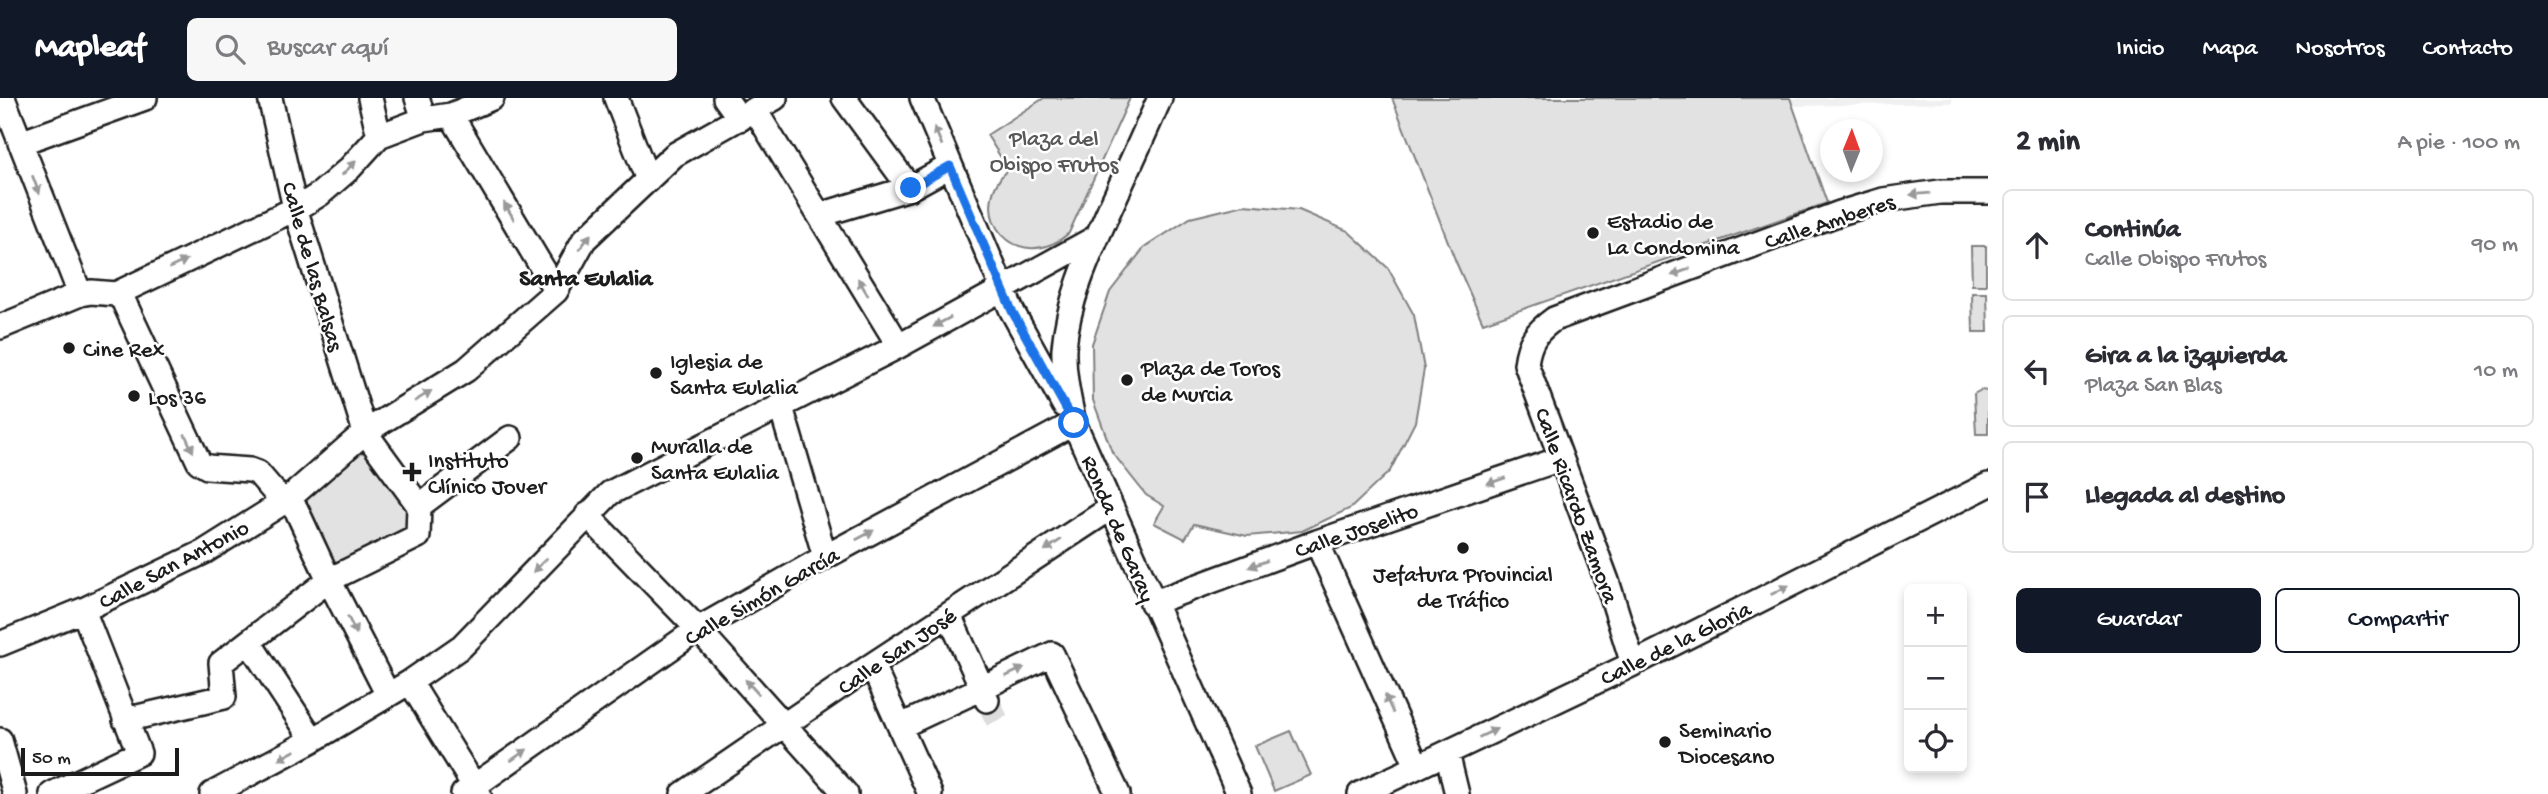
<!DOCTYPE html>
<html lang="es">
<meta charset="utf-8">
<style>
body{margin:0;font-family:"Gochi Hand",sans-serif;background:#f7f7f7;color:#2b2b33}
.controls{position:absolute;right:21px;bottom:21px;display:grid;overflow:hidden;border-radius:10px;box-shadow:0 4px 10px #0003}
.controls button{width:63px;height:63px;display:grid;place-items:center;padding:0;border:0;border-bottom:2px solid #e1e1e2;background:#fff;color:#2b2b33;font:35px sans-serif}
.compass{position:absolute;left:1820px;top:21px;width:63px;height:63px;border-radius:50%;background:#fff;box-shadow:0 4px 10px #0003;rotate:1deg}
.scale{position:absolute;left:21px;bottom:18px;width:158px;box-sizing:border-box;padding-left:7px;border:4px solid #1c1c1c;border-top:0;font-size:19px;line-height:24px;white-space:nowrap;color:#1c1c1c;-webkit-text-stroke:5px #fff;paint-order:stroke}
.stop{position:absolute;width:21px;height:21px;margin:-16px;border:5px solid #1a73e8;border-radius:50%;background:#fff}
.stop.end{background:#1a73e8;border-color:#fff;box-shadow:0 2px 7px #0008}
.list{margin:0;padding:0;list-style:none}
h2{display:flex;justify-content:space-between;align-items:center;height:91px;margin:0;padding:0 28px;font-size:30px}
h2 small{font-size:23px;font-weight:400;color:#7c7c81}
.list li{display:grid;grid-template-columns:46px 1fr auto;gap:21px;align-items:center;box-sizing:border-box;height:112px;margin:0 14px 14px;padding:0 14px;border:2px solid #e1e1e2;border-radius:10px}
.list b{display:block;font-size:26px;white-space:nowrap}
.list p{margin:0;font-size:23px;white-space:nowrap;color:#7c7c81}
.list em{font-size:23px;font-style:normal;color:#7c7c81}
.actions{display:flex;gap:14px;padding:21px 28px}
.actions a{flex:1;padding:16px 0;border:2px solid #111827;border-radius:10px;text-align:center;font-size:24px;color:#111827}
.actions .main{background:#111827;color:#fff}
.icon{flex:none;width:38px;height:38px;fill:none;stroke:currentColor;stroke-width:2;stroke-linecap:round;stroke-linejoin:round}
.map{position:relative;flex:none;width:1988px;height:696px;overflow:hidden}
header{display:flex;align-items:center;gap:42px;box-sizing:border-box;height:98px;padding:0 35px;background:#111827;color:#fff}
header strong{font-size:33px}
nav{display:flex;gap:38px;margin-inline-start:auto;font-size:24px}
.search{width:490px;height:63px;background:#f7f7f7;display:flex;align-items:center;gap:18px;box-sizing:border-box;padding:0 24px;border-radius:10px;color:#7c7c81;font-size:26px}
main{display:flex}
aside{flex:1;background:#fff}
.map>svg:first-child{display:block}
</style>
<header>
<strong>Mapleaf</strong>
<div class="search"><svg class="icon" aria-label="search" viewBox="0 0 24 24"><circle cx="10" cy="10" r="6"/><path d="M15 15l6 6"/></svg>Buscar aquí</div>
<nav><a>Inicio</a><a>Mapa</a><a>Nosotros</a><a>Contacto</a></nav>
</header>
<main>
<div class="map">
<svg width="1988" height="696" viewBox="0 0 1988 696">
<rect width="100%" height="100%" fill="#fff"/>
<filter id="ink" filterUnits="userSpaceOnUse"><feTurbulence type="fractalNoise" baseFrequency=".0143" numOctaves="2"/><feDisplacementMap in="SourceGraphic" scale="14" xChannelSelector="R" yChannelSelector="G"/><feConvolveMatrix kernelMatrix="1 2 1 2 8 2 1 2 1" color-interpolation-filters="sRGB"/></filter>
<g filter="url(#ink)">
<path fill="#f0f0f0" d="M1790 0H1952V5L1794 8Z"/>
<path fill="#e2e2e2" stroke="#7f7f7f" stroke-width="2" d="M1044 0H1130L1069 135C1019 179 962 118 1008 71L987 37Z
M1392 0H1790L1827 105 1483 225 1456 164Z
M1244 107 1299 112 1348 133 1388 170 1414 217 1424 271 1415 324 1390 373 1351 410 1302 433 1247 438 1194 426 1185 441 1154 425 1164 408 1146 397 1112 354 1093 302 1092 246 1110 194 1144 150 1190 120Z
M1971 148H1986V187H1972Z
M1972 195H1987L1988 234H1973Z
M1981 292 1988 293V336H1976L1974 296Z
M365 334 419 408 418 438 329 482 296 411Z
M1291 633 1311 677 1274 693 1255 648Z"/>
<g fill="none" stroke-linecap="round" stroke-linejoin="round">
<path stroke="#ddd" stroke-width="23" stroke-dasharray="23 11" stroke-linecap="butt" d="M987 602 1001 630"/>
<g stroke="#1c1c1c" stroke-width="28">
<path id="street" d="M3 0 80 196
M370 0 379 38
M417 0 424 21
M616 0 648 82
M725 0 740 21
M844 0 910 90
M922 0 1012 213 1064 307
M1160 0C1144 36 1128 72 1111 108 1091 153 1068 200 1064 250 1063 276 1069 301 1074 325L1239 696
M755 12 899 248
M451 17 556 193
M20 45 145 0
M820 117 910 90 950 68
M116 196 123 202 199 364 207 369 250 372 258 375 276 396 296 411 329 482 388 597
M0 229 80 196 91 194 116 196 301 108 320 96 350 70 379 38 424 21 451 17 492 0
M781 309 825 459
M419 408 510 340
M587 417 698 531 846 696
M1317 444 1417 668
M1152 505 1317 444 1560 361
M949 517 982 590 1052 556 1118 696
M249 544 313 642
M0 546 83 512 204 454 287 402 365 334 466 272 556 193 584 142 674 57 775 0
M1633 566 1607 483 1526 266C1529 243 1536 234 1554 221L1840 115 1883 102 1940 94H1988
M872 567 930 696
M410 584 479 696
M125 622 224 599 221 565 329 482 418 438 419 408 365 334 295 110 270 0
M901 628 982 590 987 602
M0 642 15 696
M1447 655 1457 696
M52 696 139 655 83 512
M212 696 313 642 410 584 462 548 610 395 899 248 1097 139
M463 696 698 531 825 459 1074 325
M683 696 872 567 1111 410
M1360 696 1633 566 1988 387"/>
</g>
<use href="#street" stroke="#fff" stroke-width="23"/>
</g>
<defs><path id="oneway-solid" d="M-6-.8H1V-3.2L6.5 0L1 3.2V.8H-6Z" transform="scale(1.75)"/></defs>
<g fill="#999">
<use href="#oneway-solid" transform="translate(938 38) rotate(-113)"/>
<use href="#oneway-solid" transform="translate(349 70) rotate(-45)"/>
<use href="#oneway-solid" transform="translate(36 87) rotate(69)"/>
<use href="#oneway-solid" transform="translate(1920 96) rotate(175)"/>
<use href="#oneway-solid" transform="translate(509 113) rotate(-121)"/>
<use href="#oneway-solid" transform="translate(585 144) rotate(-53)"/>
<use href="#oneway-solid" transform="translate(178 166) rotate(-26)"/>
<use href="#oneway-solid" transform="translate(1681 174) rotate(160)"/>
<use href="#oneway-solid" transform="translate(863 189) rotate(-121)"/>
<use href="#oneway-solid" transform="translate(942 224) rotate(151)"/>
<use href="#oneway-solid" transform="translate(423 298) rotate(-32)"/>
<use href="#oneway-solid" transform="translate(189 345) rotate(65)"/>
<use href="#oneway-solid" transform="translate(1496 383) rotate(161)"/>
<use href="#oneway-solid" transform="translate(865 437) rotate(-28)"/>
<use href="#oneway-solid" transform="translate(1053 447) rotate(146)"/>
<use href="#oneway-solid" transform="translate(1258 466) rotate(160)"/>
<use href="#oneway-solid" transform="translate(540 467) rotate(134)"/>
<use href="#oneway-solid" transform="translate(1780 492) rotate(-27)"/>
<use href="#oneway-solid" transform="translate(352 527) rotate(63)"/>
<use href="#oneway-solid" transform="translate(1015 574) rotate(-26)"/>
<use href="#oneway-solid" transform="translate(752 589) rotate(-132)"/>
<use href="#oneway-solid" transform="translate(1389 606) rotate(-114)"/>
<use href="#oneway-solid" transform="translate(1488 635) rotate(-25)"/>
<use href="#oneway-solid" transform="translate(287 657) rotate(152)"/>
<use href="#oneway-solid" transform="translate(519 657) rotate(-35)"/>
</g>
</g>
<g fill="none" stroke-linecap="round" stroke-linejoin="round" filter="url(#ink)">
<path stroke="#1a73e8" stroke-width="9" d="M911 90 950 68 1012 213 1074 325"/>
</g>
<g fill="#1c1c1c" stroke="#fff" stroke-width="2.5">
<circle cx="1593" cy="135" r="7"/>
<circle cx="69" cy="250" r="7"/>
<circle cx="656" cy="275" r="7"/>
<circle cx="1127" cy="282" r="7"/>
<circle cx="134" cy="298" r="7"/>
<circle cx="637" cy="360" r="7"/>
<path d="M408.5 363.5h7v7h7v7h-7v7h-7v-7h-7v-7h7z"/>
<circle cx="1463" cy="450" r="7"/>
<circle cx="1665" cy="644" r="7"/>
</g>
<g text-anchor="middle" stroke-width="5" stroke-linejoin="round" paint-order="stroke">
<g font-size="23" fill="#575757" stroke="#fff">
<text x="1054" y="47">Plaza del<tspan x="1054" dy="26">Obispo Frutos</tspan></text>
</g>
<g font-size="23" fill="#1c1c1c" stroke="#fff" text-anchor="start">
<text x="1607" y="130">Estadio de<tspan x="1607" dy="26">La Condomina</tspan></text>
<text x="83" y="258">Cine Rex</text>
<text x="670" y="270">Iglesia de<tspan x="670" dy="26">Santa Eulalia</tspan></text>
<text x="1141" y="277">Plaza de Toros<tspan x="1141" dy="26">de Murcia</tspan></text>
<text x="148" y="306">Los 36</text>
<text x="651" y="355">Muralla de<tspan x="651" dy="26">Santa Eulalia</tspan></text>
<text x="428" y="369">Instituto<tspan x="428" dy="26">Clínico Jover</tspan></text>
<text x="1463" y="483" text-anchor="middle">Jefatura Provincial<tspan x="1463" dy="26">de Tráfico</tspan></text>
<text x="1679" y="639">Seminario<tspan x="1679" dy="26">Diocesano</tspan></text>
</g>
<g font-size="23" fill="#1c1c1c" stroke="#fff">
<text transform="translate(1829 122) rotate(-18)" y="8">Calle Amberes</text>
<text transform="translate(314 168) rotate(74)" y="8">Calle de las Balsas</text>
<text transform="translate(1578 407) rotate(70)" y="8">Calle Ricardo Zamora</text>
<text transform="translate(1120 430) rotate(67)" y="8">Ronda de Garay</text>
<text transform="translate(1356 431) rotate(-19)" y="8">Calle Joselito</text>
<text transform="translate(173 465) rotate(-28)" y="8">Calle San Antonio</text>
<text transform="translate(761 497) rotate(-30)" y="8">Calle Simón García</text>
<text transform="translate(1675 544) rotate(-26)" y="8">Calle de la Gloria</text>
<text transform="translate(896 552) rotate(-34)" y="8">Calle San José</text>
</g>
<g font-size="24" font-weight="bold" fill="#1c1c1c" stroke="#fff">
<text x="586" y="187">Santa Eulalia</text>
</g>
</g>
</svg>
<div class="controls">
<button>+</button>
<button>−</button>
<button><svg class="icon" aria-label="locate" viewBox="0 0 24 24"><circle cx="12" cy="12" r="6"/><path d="M12 2v4M12 18v4M2 12h4M18 12h4"/></svg></button>
</div>
<svg class="compass" viewBox="-18 -18 36 36"><path d="M0-13l5 13h-10z" fill="#e53935"/><path d="M0 13l5-13h-10z" fill="#7c7c81"/></svg>
<div class="scale">50 m</div>
<div class="stop" style="left:1074px;top:325px"></div>
<div class="stop end" style="left:911px;top:90px"></div>
</div>
<aside>
<h2>2 min<small>A pie · 100 m</small></h2>
<ul class="list">
<li><svg class="icon" aria-label="ahead" viewBox="0 0 24 24"><path d="M12 20V5M6 11l6-6 6 6"/></svg><div><b>Continúa</b><p>Calle Obispo Frutos</p></div><em>90 m</em></li>
<li><svg class="icon" aria-label="left" viewBox="0 0 24 24"><path d="M17 20v-9H6M10 6l-5 5 5 5"/></svg><div><b>Gira a la izquierda</b><p>Plaza San Blas</p></div><em>10 m</em></li>
<li><svg class="icon" aria-label="arrive" viewBox="0 0 24 24"><path d="M6 21V4h12l-3 4 3 4H6"/></svg><div><b>Llegada al destino</b></div></li>
</ul>
<div class="actions"><a class="main">Guardar</a><a>Compartir</a></div>
</aside>
</main>
